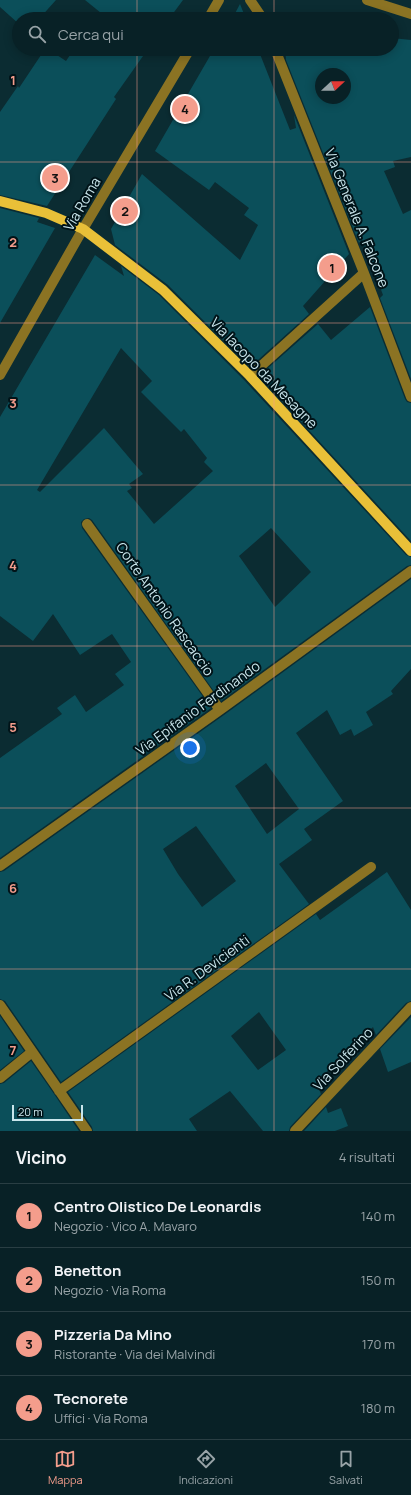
<!DOCTYPE html>
<html lang="it">
<meta charset="utf-8">
<style>
body{margin:0;font-family:Manrope,sans-serif;background:#162e32;color:#f1f3f6}
.compass{position:absolute;left:315px;top:68px;width:36px;height:36px;border-radius:50%;background:#082126;box-shadow:0 2px 10px #0003;rotate:68deg}
.scale{position:absolute;left:12px;bottom:10px;width:71px;box-sizing:border-box;padding-left:4px;border:2px solid #c9e6ec;border-top:0;font-size:11px;line-height:14px;white-space:nowrap;color:#c9e6ec;-webkit-text-stroke:3px #001318;paint-order:stroke}
.you{position:absolute;left:190px;top:748px;width:14px;height:14px;margin:-10px;border:3px solid #fff;border-radius:50%;background:#1a73e8;box-shadow:0 0 0 6px #1a73e833}
.badge{display:grid;place-items:center;width:26px;height:26px;border-radius:50%;background:#f49d8c;color:#111;font-size:13px;font-weight:700}
.pin{position:absolute;translate:-50% -50%;border:2px solid #fff;box-shadow:0 1px 4px #0006}
.list{margin:0;padding:0;list-style:none}
h2{display:flex;justify-content:space-between;align-items:center;height:52px;margin:0;padding:0 16px;font-size:17px}
h2 small{font-size:13px;font-weight:400;color:#98a3a7}
.list li{display:grid;grid-template-columns:26px 1fr auto;gap:12px;align-items:center;box-sizing:border-box;height:64px;padding:0 16px;border-top:1px solid #293e43}
.list b{display:block;font-size:15px;white-space:nowrap}
.list p{margin:0;font-size:13px;white-space:nowrap;color:#98a3a7}
.list em{font-size:13px;font-style:normal;color:#98a3a7}
.icon{flex:none;width:22px;height:22px;fill:none;stroke:currentColor;stroke-width:2;stroke-linecap:round;stroke-linejoin:round}
.map{position:relative;flex:none;width:411px;height:1131px;overflow:hidden}
.search{position:absolute;background:#082126;box-shadow:0 2px 10px #0003;left:12px;right:12px;top:12px;height:44px;display:flex;align-items:center;gap:10px;box-sizing:border-box;padding:0 14px;border-radius:22px;color:#98a3a7;font-size:15px}
.sheet{height:308px;background:#082126}
nav{display:flex;justify-content:space-around;align-items:center;box-sizing:border-box;height:56px;border-top:1px solid #293e43;background:#082126;font-size:11px;color:#98a3a7}
nav a{display:grid;justify-items:center;gap:2px}
nav .on{color:#f49d8c}
.map>svg:first-child{display:block}
</style>
<div class="map">
<svg width="411" height="1131" viewBox="0 0 411 1131">
<rect width="100%" height="100%" fill="#0b2c32"/>
<path fill="#0b4f5a" fill-rule="evenodd" d="M0 0H56L39 19H19V24L0 7Z
M85 0H183L169 19H96L101 13Z
M240 4 246 19H232Z
M392 38 411 40V157L393 161 395 167 384 171 403 214 411 210V379L380 298 383 295 362 239 359 243 286 60 285 49H392ZM321 74H345V98H321Z
M45 49H48L66 61 74 49H148L114 97 116 99 47 206 0 195V112L18 86 19 88Z
M214 49H258L290 130 296 128 294 115 349 254 303 306 309 314 250 367 168 285 115 245 111 229 142 174 240 260 258 225 244 215 249 208 215 182 209 190 155 151Z
M0 208 39 218 37 222 55 228 0 323Z
M95 255 124 276 121 266 159 295 245 381 406 555 411 557V565L407 566 221 701 92 520 89 518 84 519 81 522 82 528 211 708 0 858V758L62 714 57 708 75 695 86 712 124 685 115 674 131 662 112 634 80 655 53 614 33 641 0 616V417ZM121 348 152 381 141 392 181 432 184 429 207 458 204 462 213 471 154 524 127 491 132 488 129 484 143 474 104 428 40 492 37 490ZM271 528 311 572 275 607 239 556Z
M370 307 405 399 407 402 411 403V541L259 376 318 324 331 340Z
M411 579V669L391 691 393 694 366 712 373 725 354 736 351 729 340 735 327 710 296 733 343 801 304 829 312 840 279 864 309 904 61 1082 5 1001 0 999V872L4 871 224 715ZM266 763 299 809 267 834 235 786ZM196 826 236 881 202 907 178 874 163 849Z
M387 872 411 910V1001L406 1003 376 1035 373 1027 316 1082 321 1094 290 1127 289 1131H263L230 1091 189 1119 197 1131H93L92 1127 68 1092 316 914 320 920ZM259 1012 286 1050 258 1070 231 1036Z
M0 1016 24 1051 0 1070Z
M411 1017V1062L388 1072 380 1049Z
M31 1061 54 1094 79 1131H0V1084L4 1083Z
M326 1107 328 1113 341 1108 348 1126 335 1131H304Z"/>
<g fill="none" stroke-linecap="round" stroke-linejoin="round">
<path stroke="#8b7323" stroke-width="10" d="M250 0 263 19
M367 0 411 14
M208 19 219 0
M275 49 364 273 411 397
M0 375 83 229 190 49
M250 376 364 273
M87 524 220 710
M0 866 220 710 411 571
M0 1005 87 1131
M0 1078 32 1052
M59 1091 371 867
M295 1131 411 1007"/>
<path stroke="#e9c038" stroke-width="10" d="M0 201 46 213 83 229 163 290 250 376 411 551"/>
</g>
<path fill="none" stroke="#f49d8c" stroke-width="1" stroke-opacity="0.55" d="M137 0V19M274 0V19M137 49V1131M274 49V1131M0 162H411M0 323H411M0 485H411M0 646H411M0 808H411M0 969H411"/>
<g text-anchor="middle" stroke-width="4" stroke-linejoin="round" paint-order="stroke">
<g font-size="14" fill="#c9e6ec" stroke="#001318">
<text transform="translate(82 204) rotate(-60)" y="5">Via Roma</text>
<text transform="translate(357 218) rotate(68)" y="5">Via Generale A. Falcone</text>
<text transform="translate(264 373) rotate(46)" y="5">Via Iacopo da Mesagne</text>
<text transform="translate(165 609) rotate(55)" y="5">Corte Antonio Rascaccio</text>
<text transform="translate(198 708) rotate(-36)" y="5">Via Epifanio Ferdinando</text>
<text transform="translate(207 968) rotate(-36)" y="5">Via R. Devicienti</text>
<text transform="translate(343 1059) rotate(-47)" y="5">Via Solferino</text>
</g>
</g>
<g font-size="13" text-anchor="middle" font-weight="bold" fill="#f49d8c" stroke="#001318" stroke-width="4" stroke-linejoin="round" paint-order="stroke">
<text x="13" y="85">1</text>
<text x="13" y="247">2</text>
<text x="13" y="408">3</text>
<text x="13" y="570">4</text>
<text x="13" y="732">5</text>
<text x="13" y="893">6</text>
<text x="13" y="1055">7</text>
</g>
</svg>
<svg class="compass" viewBox="-18 -18 36 36"><path d="M0-13l5 13h-10z" fill="#e53935"/><path d="M0 13l5-13h-10z" fill="#98a3a7"/></svg>
<div class="scale">20 m</div>
<div class="you"></div>
<div class="pin badge" style="left:332px;top:268px">1</div>
<div class="pin badge" style="left:125px;top:211px">2</div>
<div class="pin badge" style="left:55px;top:178px">3</div>
<div class="pin badge" style="left:185px;top:109px">4</div>
<div class="search"><svg class="icon" aria-label="search" viewBox="0 0 24 24"><circle cx="10" cy="10" r="6"/><path d="M15 15l6 6"/></svg>Cerca qui</div>
</div>
<section class="sheet">
<h2>Vicino<small>4 risultati</small></h2>
<ul class="list">
<li><span class="badge">1</span><div><b>Centro Olistico De Leonardis</b><p>Negozio · Vico A. Mavaro</p></div><em>140 m</em></li>
<li><span class="badge">2</span><div><b>Benetton</b><p>Negozio · Via Roma</p></div><em>150 m</em></li>
<li><span class="badge">3</span><div><b>Pizzeria Da Mino</b><p>Ristorante · Via dei Malvindi</p></div><em>170 m</em></li>
<li><span class="badge">4</span><div><b>Tecnorete</b><p>Uffici · Via Roma</p></div><em>180 m</em></li>
</ul>
</section>
<nav>
<a class="on"><svg class="icon" aria-label="map" viewBox="0 0 24 24"><path d="M3 6l6-2 6 2 6-2v14l-6 2-6-2-6 2zM9 4v14M15 6v14"/></svg>Mappa</a>
<a><svg class="icon" aria-label="directions" viewBox="0 0 24 24"><path d="M12 3l9 9-9 9-9-9zM9 14v-3h6M13 9l2 2-2 2"/></svg>Indicazioni</a>
<a><svg class="icon" aria-label="saved" viewBox="0 0 24 24"><path d="M7 4h10v16l-5-4-5 4z"/></svg>Salvati</a>
</nav>
